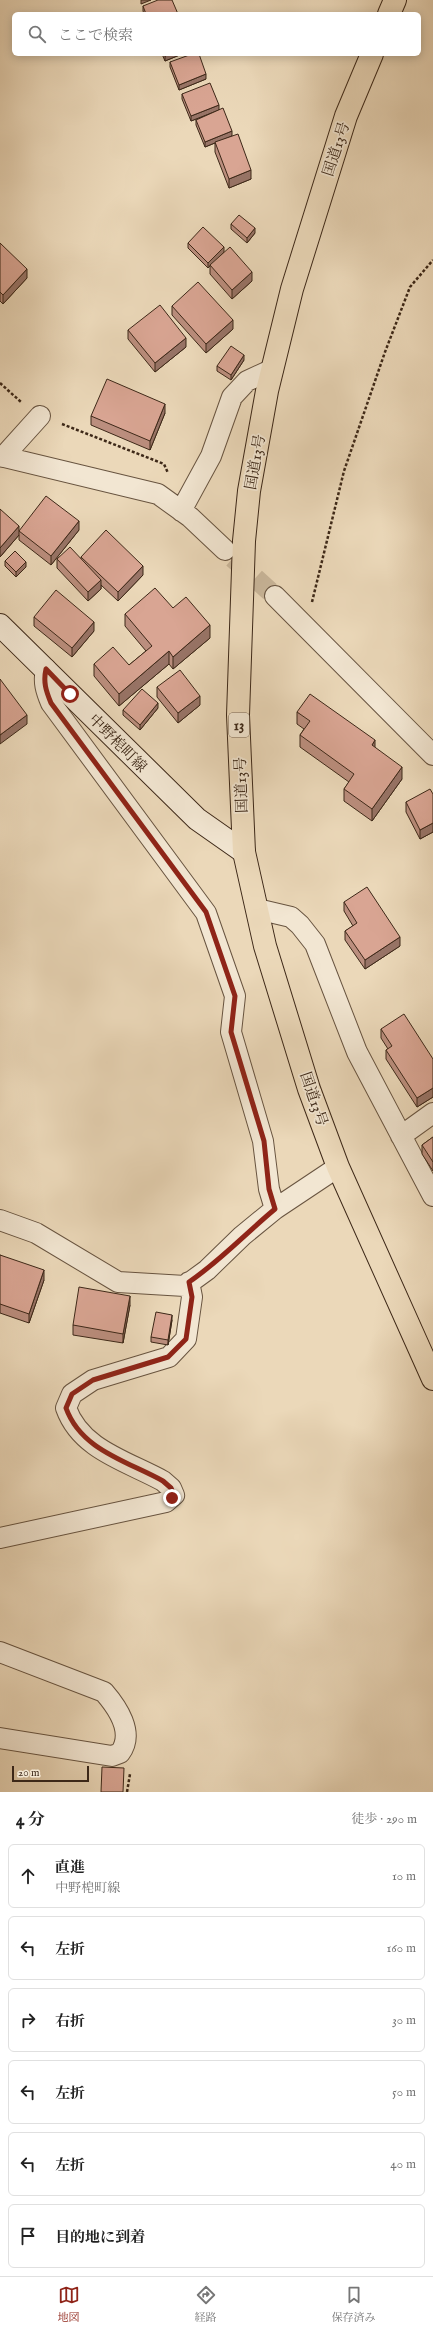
<!DOCTYPE html>
<html lang="ja">
<meta charset="utf-8">
<style>
body{margin:0;font-family:"IM FELL English","Noto Serif JP",serif;background:#f2f2f2;color:#222}
.scale{position:absolute;left:12px;bottom:10px;width:77px;box-sizing:border-box;padding-left:4px;border:2px solid #3d2818;border-top:0;font-size:11px;line-height:14px;white-space:nowrap;color:#3d2818;-webkit-text-stroke:3px #f2e6d2;paint-order:stroke}
.stop{position:absolute;width:12px;height:12px;margin:-9px;border:3px solid #8f2418;border-radius:50%;background:#fff}
.stop.end{background:#8f2418;border-color:#fff;box-shadow:0 1px 4px #0008}
.list{margin:0;padding:0;list-style:none}
h2{display:flex;justify-content:space-between;align-items:center;height:52px;margin:0;padding:0 16px;font-size:17px}
h2 small{font-size:13px;font-weight:400;color:#767676}
.list li{display:grid;grid-template-columns:26px 1fr auto;gap:12px;align-items:center;box-sizing:border-box;height:64px;margin:0 8px 8px;padding:0 8px;border:1px solid #e0e0e0;border-radius:6px}
.list b{display:block;font-size:15px;white-space:nowrap}
.list p{margin:0;font-size:13px;white-space:nowrap;color:#767676}
.list em{font-size:13px;font-style:normal;color:#767676}
.icon{flex:none;width:22px;height:22px;fill:none;stroke:currentColor;stroke-width:2;stroke-linecap:round;stroke-linejoin:round}
.map{position:relative;flex:none;width:433px;height:1792px;overflow:hidden}
.search{position:absolute;background:#fff;box-shadow:0 2px 10px #0003;left:12px;right:12px;top:12px;height:44px;display:flex;align-items:center;gap:10px;box-sizing:border-box;padding:0 14px;border-radius:6px;color:#767676;font-size:15px}
.sheet{height:484px;background:#fff}
nav{display:flex;justify-content:space-around;align-items:center;box-sizing:border-box;height:56px;border-top:1px solid #e0e0e0;background:#fff;font-size:11px;color:#767676}
nav a{display:grid;justify-items:center;gap:2px}
nav .on{color:#8f2418}
.map>svg:first-child{display:block}
</style>
<div class="map">
<svg width="433" height="1792" viewBox="0 0 433 1792">
<rect width="100%" height="100%" fill="#ebd8b9"/>
<filter id="stains"><feTurbulence type="fractalNoise" baseFrequency=".005" numOctaves="4"/><feColorMatrix values="0 0 0 0 .2 0 0 0 0 .09 0 0 0 0 .02 0 0 0 .5 -.17"/></filter>
<radialGradient id="worn" r=".72"><stop offset=".6" stop-color="#630" stop-opacity="0"/><stop offset="1" stop-color="#630" stop-opacity=".3"/></radialGradient>
<g fill="none" stroke-linecap="round" stroke-linejoin="round">
<path stroke="#c8b599" stroke-width="20" stroke-dasharray="20 10" stroke-linecap="butt" d="M233 558 275 596"/>
<g stroke="#685440" stroke-width="22">
<path id="minor" d="M0 456 158 494 190 517 225 550
M3 457 40 416
M181 511 211 456 232 397 247 381 273 369
M275 596 433 755
M46 669C43 682 46 691 51 703L206 913 235 996 231 1032 263 1141 269 1189 275 1209
M257 909 291 917 300 925 315 944 357 1052 433 1196
M401 1136 433 1113
M0 1220 36 1233 118 1282 185 1286 207 1270 242 1236 275 1209 338 1167
M0 1538 166 1502 174 1495 171 1488 163 1481C127 1461 81 1450 66 1408L72 1394 93 1380 169 1357 186 1339 192 1297 189 1282
M0 1652 104 1692C117 1707 135 1733 120 1753L112 1756 0 1738"/>
</g>
<g stroke="#3d2818" stroke-width="24">
<path id="secondary" d="M0 625 197 819 244 852"/>
</g>
<g stroke="#3d2818" stroke-width="24">
<path id="trunk" d="M389 14 395 0
M372 54 346 116 292 289 267 391 249 491 244 541 238 715 244 852 265 946 309 1089 338 1167 433 1379"/>
</g>
<path stroke="#3d2818" stroke-width="2.5" stroke-dasharray="3 2" stroke-linecap="butt" d="M0 383 21 402
M62 424 164 464 168 473
M312 602 344 471 385 352 410 287 433 260
M127 1792 130 1774"/>
<use href="#minor" stroke="#f2e6d2" stroke-width="20"/>
<use href="#secondary" stroke="#f2e6d2" stroke-width="22"/>
<use href="#trunk" stroke="#ebd8b9" stroke-width="22"/>
</g>
<path fill="#bb8e7e" stroke="#3d2818" d="M143 6 178 14H144L143 11Z
M162 54H182L165 61Z
M170 62 206 79 179 90 170 67Z
M182 94 219 110 191 121 182 99Z
M196 120 232 136 251 179 229 188 215 152V143L205 147 196 125Z
M231 224 255 233 247 243 231 229Z
M0 243 27 278 3 304 0 301Z
M188 243 224 252 219 257 252 281 232 299 210 274V266L208 268 188 248Z
M172 306 233 329 206 353 172 315Z
M128 330 186 347 155 372 128 339Z
M244 360 231 380 217 371V366Z
M165 413 150 450 91 425V416Z
M79 530 51 565 19 540V535L0 557 19 531Z
M81 557 143 575 118 601 101 585V589L88 601 57 568V559H81Z
M5 561 26 567 16 577 5 566Z
M173 608 210 638 173 669 169 664 119 706 94 676V664L129 665 146 651 125 626V614Z
M34 617 94 631 72 657 34 626Z
M157 687 200 705 178 723 157 697Z
M158 708 140 730 123 715V710Z
M297 712 375 748 402 779 372 821 344 801V789L349 782 300 747V735L304 729 297 724Z
M433 794V832L420 839 406 812V802Z
M344 902 400 946 365 969 345 940V931L353 926 344 911Z
M381 1029 433 1059V1097L417 1107 386 1059V1050L388 1049 381 1038Z
M433 1137V1171L422 1154V1145Z
M0 1255 44 1280 29 1323 0 1313Z
M130 1305 123 1343 73 1335V1325Z
M172 1320 168 1345 151 1342V1337Z"/>
<path fill="#987467" stroke="#3d2818" d="M141 0H151L141 4Z
M170 54H182L165 61V56Z
M206 74V79L179 90V85Z
M219 105V110L191 121V116Z
M232 131V136L205 147V142Z
M251 170V179L229 188V179Z
M255 228V233L247 243V238Z
M224 247V252L211 266 210 265V266L208 268V263Z
M27 269V278L3 304V295Z
M252 272V281L232 299V290Z
M233 320V329L206 353V344Z
M186 338V347L155 372V363Z
M244 355V360L231 380V375Z
M165 404V413L150 450V441Z
M79 521V530L51 565V556Z
M19 526V535L0 557V548Z
M26 562V567L16 577V572Z
M143 566V575L118 601V592Z
M101 580V589L88 601V592Z
M94 622V631L72 657V648Z
M210 625V638L173 669V657Z
M169 651V664L119 706V694Z
M200 696V705L178 723V713Z
M158 703V708L140 730V725Z
M27 715V724L0 744V735Z
M375 740V753L372 745Z
M402 767V779L372 821V809Z
M433 823V832L420 839V830Z
M400 937V946L365 969V960Z
M433 1088V1097L417 1107V1098Z
M44 1270V1280L29 1323V1314Z
M130 1296V1305L123 1343V1334Z
M172 1315V1320L168 1345V1340Z"/>
<path fill="#d9a593" stroke="#3d2818" d="M158 0H172L178 14H146L143 6Z
M164 54H170L165 56Z
M192 54H199L206 74 179 85 170 62Z
M210 83 219 105 191 116 182 94Z
M223 108 232 131 205 142 196 120Z
M238 134 251 170 229 179 215 142Z
M239 215 255 228 247 238 231 224Z
M203 227 224 247 208 263 188 243Z
M0 243 27 269 3 295 0 292Z
M230 247 252 272 232 290 210 265Z
M198 282 233 320 206 344 172 306Z
M160 305 186 338 155 363 128 330Z
M231 346 244 355 231 375 217 366Z
M107 379 165 404 150 441 91 416Z
M46 496 79 521 51 556 19 531Z
M0 509 19 526 0 548Z
M106 530 143 566 118 592 81 557Z
M70 547 101 580 88 592 57 559Z
M15 551 26 562 16 572 5 561Z
M155 588 173 608 186 597 210 625 173 657 169 651 119 694 94 664 113 647 129 665 152 646 125 614Z
M56 590 94 622 72 648 34 617Z
M180 670 200 696 178 713 157 687Z
M0 679 27 715 0 735Z
M142 689 158 703 140 725 123 710Z
M310 694 375 740 372 745 402 767 372 809 344 789 354 774 300 735 310 721 297 712Z
M430 789 433 794V823L420 830 406 802Z
M367 887 400 937 365 960 345 931 357 923 344 902Z
M404 1014 433 1059V1088L417 1098 386 1050 392 1046 381 1029Z
M433 1137V1162L422 1145Z
M0 1255 44 1270 29 1314 0 1304Z
M79 1287 130 1296 123 1334 73 1325Z
M156 1312 172 1315 168 1340 151 1337Z
M102 1767 124 1768 123 1792H101Z"/>
<g fill="none" stroke-linecap="round" stroke-linejoin="round">
<path stroke="#8f2418" stroke-width="5" d="M70 694 46 669C43 682 46 691 51 703L206 912 235 996 231 1032 264 1141 269 1189 275 1209C246 1233 220 1261 189 1282L192 1297 186 1339 168 1357 93 1380 72 1394 66 1408C81 1450 127 1461 163 1481L171 1488 174 1495 172 1498"/>
</g>
<g text-anchor="middle" stroke-width="3.5" stroke-linejoin="round" paint-order="stroke">
<rect fill="#f2e6d2" stroke="#736150" stroke-width="1" x="229" y="713" width="20" height="24" rx="3"/>
<g font-size="14" font-weight="bold" fill="#3d2818">
<text x="239" y="730">13</text>
</g>
<g font-size="15" fill="#3d2818" stroke="#f2e6d2">
<text transform="translate(336 149) rotate(-72)" y="5">国道13号</text>
<text transform="translate(255 462) rotate(-80)" y="5">国道13号</text>
<text transform="translate(118 743) rotate(45)" y="5">中野梍町線</text>
<text transform="translate(241 785) rotate(-92)" y="5">国道13号</text>
<text transform="translate(314 1099) rotate(71)" y="5">国道13号</text>
</g>
</g>
<rect width="100%" height="100%" filter="url(#stains)"/>
<rect width="100%" height="100%" fill="url(#worn)"/>
</svg>
<div class="scale">20 m</div>
<div class="stop" style="left:70px;top:694px"></div>
<div class="stop end" style="left:172px;top:1498px"></div>
<div class="search"><svg class="icon" aria-label="search" viewBox="0 0 24 24"><circle cx="10" cy="10" r="6"/><path d="M15 15l6 6"/></svg>ここで検索</div>
</div>
<section class="sheet">
<h2>4 分<small>徒歩 · 290 m</small></h2>
<ul class="list">
<li><svg class="icon" aria-label="ahead" viewBox="0 0 24 24"><path d="M12 20V5M6 11l6-6 6 6"/></svg><div><b>直進</b><p>中野梍町線</p></div><em>10 m</em></li>
<li><svg class="icon" aria-label="left" viewBox="0 0 24 24"><path d="M17 20v-9H6M10 6l-5 5 5 5"/></svg><div><b>左折</b></div><em>160 m</em></li>
<li><svg class="icon" aria-label="right" viewBox="0 0 24 24"><path d="M7 20v-9h11M14 6l5 5-5 5"/></svg><div><b>右折</b></div><em>30 m</em></li>
<li><svg class="icon" aria-label="left" viewBox="0 0 24 24"><path d="M17 20v-9H6M10 6l-5 5 5 5"/></svg><div><b>左折</b></div><em>50 m</em></li>
<li><svg class="icon" aria-label="left" viewBox="0 0 24 24"><path d="M17 20v-9H6M10 6l-5 5 5 5"/></svg><div><b>左折</b></div><em>40 m</em></li>
<li><svg class="icon" aria-label="arrive" viewBox="0 0 24 24"><path d="M6 21V4h12l-3 4 3 4H6"/></svg><div><b>目的地に到着</b></div></li>
</ul>
</section>
<nav>
<a class="on"><svg class="icon" aria-label="map" viewBox="0 0 24 24"><path d="M3 6l6-2 6 2 6-2v14l-6 2-6-2-6 2zM9 4v14M15 6v14"/></svg>地図</a>
<a><svg class="icon" aria-label="directions" viewBox="0 0 24 24"><path d="M12 3l9 9-9 9-9-9zM9 14v-3h6M13 9l2 2-2 2"/></svg>経路</a>
<a><svg class="icon" aria-label="saved" viewBox="0 0 24 24"><path d="M7 4h10v16l-5-4-5 4z"/></svg>保存済み</a>
</nav>
